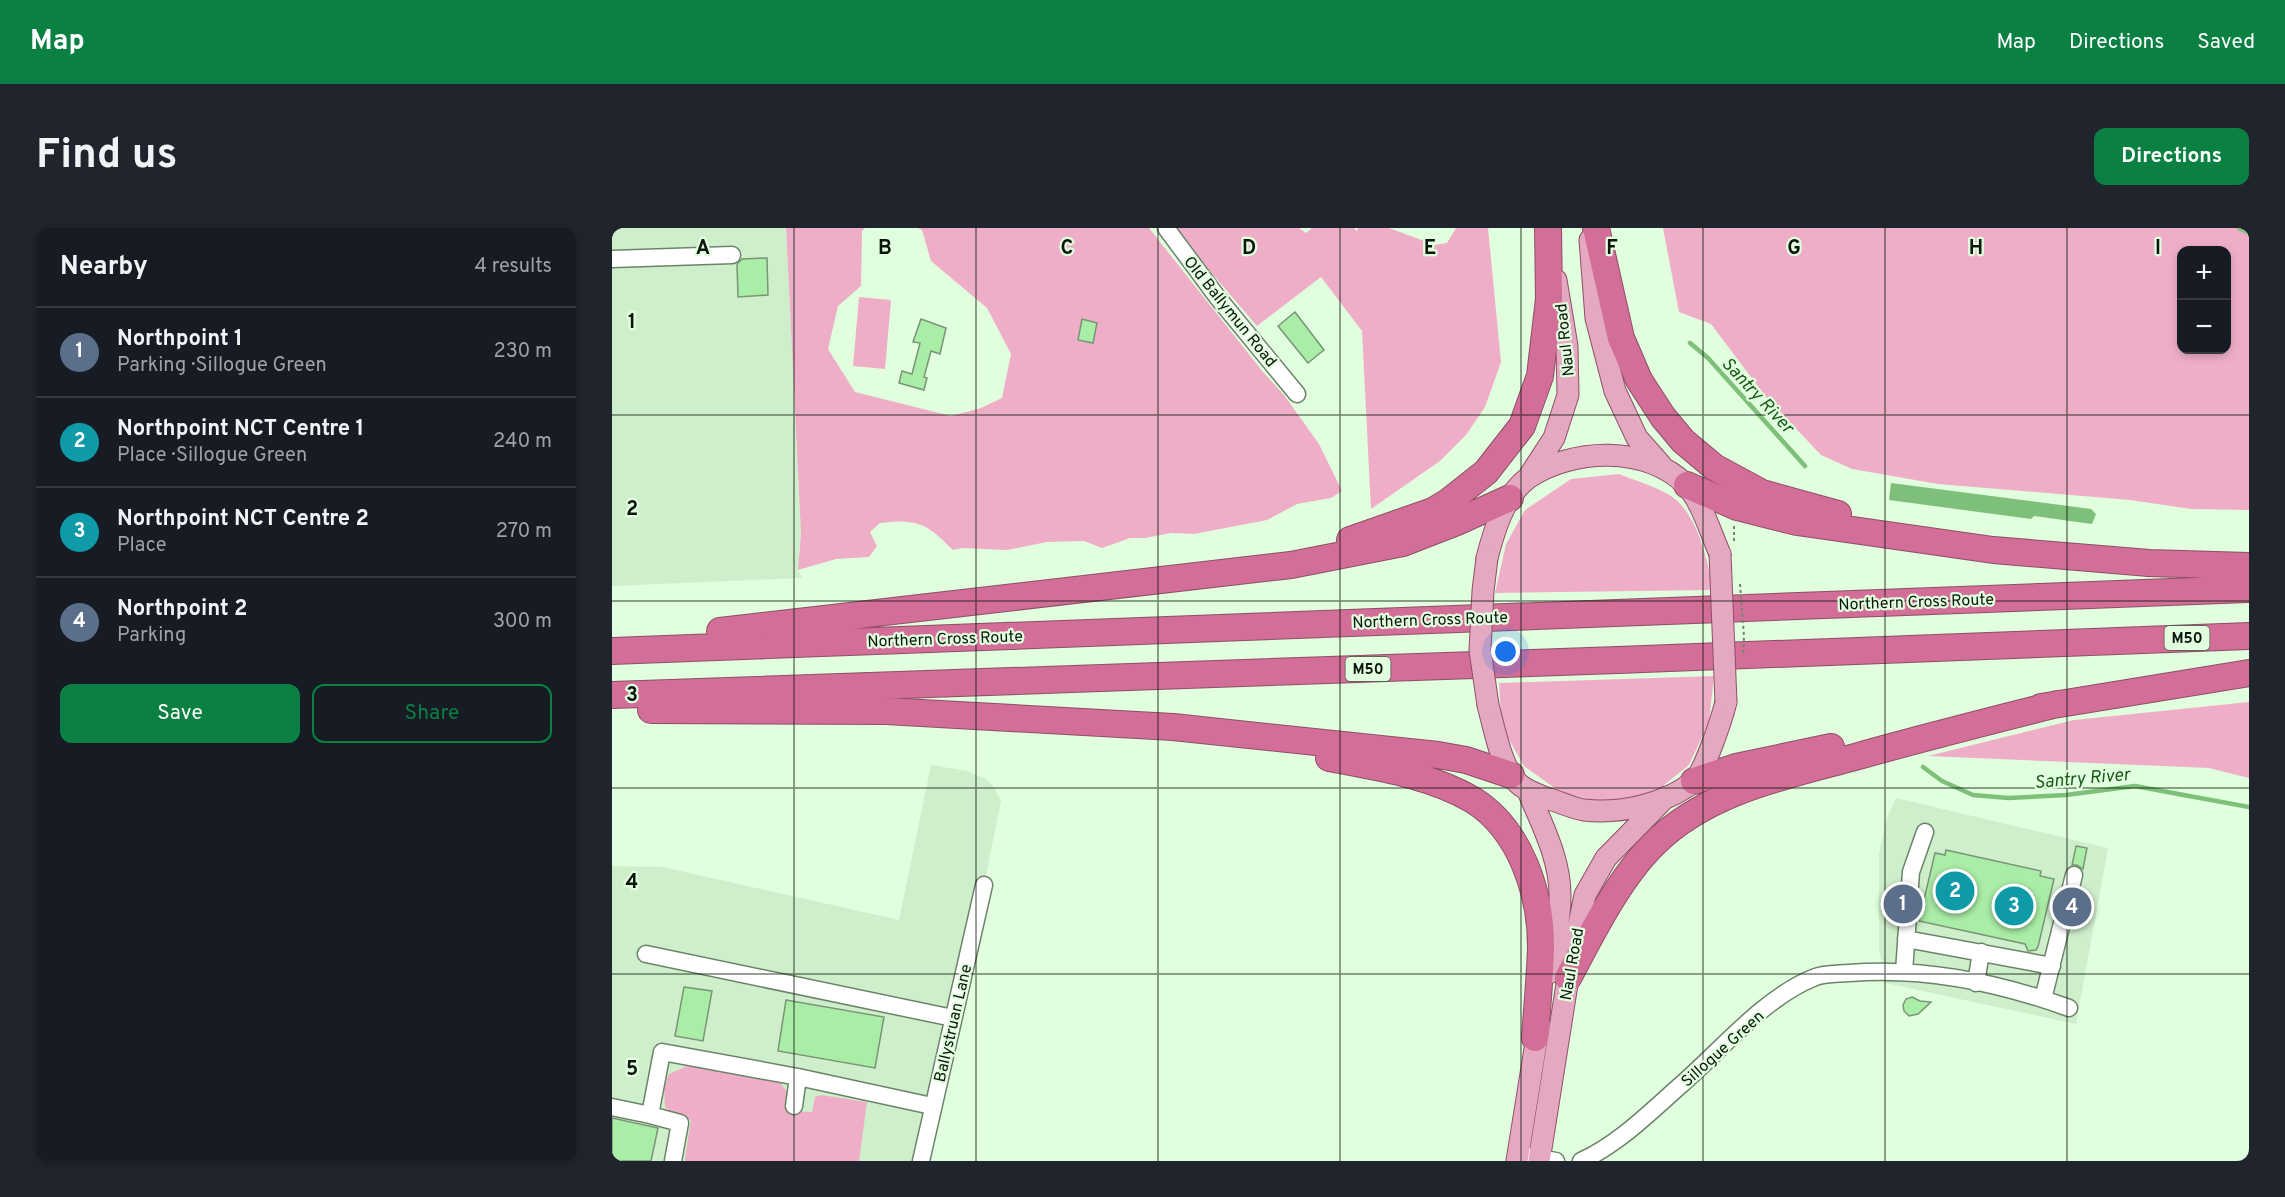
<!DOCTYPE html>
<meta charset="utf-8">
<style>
body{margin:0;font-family:Overpass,sans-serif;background:#20242c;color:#f1f3f6}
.controls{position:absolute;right:18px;top:18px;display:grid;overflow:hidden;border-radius:12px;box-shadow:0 3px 9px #0003}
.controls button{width:54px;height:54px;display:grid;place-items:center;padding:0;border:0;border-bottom:2px solid #363941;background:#171b24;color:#f1f3f6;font:30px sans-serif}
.you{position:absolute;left:894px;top:424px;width:21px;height:21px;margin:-15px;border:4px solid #fff;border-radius:50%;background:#1a73e8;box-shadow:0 0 0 9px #1a73e833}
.badge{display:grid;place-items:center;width:39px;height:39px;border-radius:50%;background:#0b8043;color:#fff;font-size:20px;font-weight:700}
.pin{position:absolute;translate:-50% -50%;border:3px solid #fff;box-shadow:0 2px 6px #0006}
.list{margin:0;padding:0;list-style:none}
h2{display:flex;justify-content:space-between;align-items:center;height:78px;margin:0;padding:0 24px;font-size:26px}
h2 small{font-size:20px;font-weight:400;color:#9ea1a6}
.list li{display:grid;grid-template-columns:39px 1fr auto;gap:18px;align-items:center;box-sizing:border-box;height:90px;padding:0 24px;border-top:2px solid #363941}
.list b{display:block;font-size:22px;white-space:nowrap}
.list p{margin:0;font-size:20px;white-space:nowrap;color:#9ea1a6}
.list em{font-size:20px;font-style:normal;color:#9ea1a6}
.actions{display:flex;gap:12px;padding:18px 24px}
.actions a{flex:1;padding:14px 0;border:2px solid #0b8043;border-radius:12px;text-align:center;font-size:21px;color:#0b8043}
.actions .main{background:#0b8043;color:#fff}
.map{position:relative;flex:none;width:1637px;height:933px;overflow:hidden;border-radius:12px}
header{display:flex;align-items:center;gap:36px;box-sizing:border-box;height:84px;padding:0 30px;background:#0b8043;color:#fff}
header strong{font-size:28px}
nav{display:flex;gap:33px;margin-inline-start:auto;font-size:21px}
.intro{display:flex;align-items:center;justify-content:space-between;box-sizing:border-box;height:144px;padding:0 36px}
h1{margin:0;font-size:42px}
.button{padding:15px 27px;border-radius:12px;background:#0b8043;color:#fff;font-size:21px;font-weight:700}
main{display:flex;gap:36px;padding:0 36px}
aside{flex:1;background:#171b24;border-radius:12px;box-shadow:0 3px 9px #0003}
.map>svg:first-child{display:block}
</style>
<header>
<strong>Map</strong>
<nav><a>Map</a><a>Directions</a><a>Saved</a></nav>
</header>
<div class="intro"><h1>Find us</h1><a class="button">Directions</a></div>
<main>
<aside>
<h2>Nearby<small>4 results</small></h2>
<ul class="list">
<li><span class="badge" style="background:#5c6f8a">1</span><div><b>Northpoint 1</b><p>Parking · Sillogue Green</p></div><em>230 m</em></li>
<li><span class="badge" style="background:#0f9aa8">2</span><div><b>Northpoint NCT Centre 1</b><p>Place · Sillogue Green</p></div><em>240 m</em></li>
<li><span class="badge" style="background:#0f9aa8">3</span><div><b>Northpoint NCT Centre 2</b><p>Place</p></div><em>270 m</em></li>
<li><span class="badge" style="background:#5c6f8a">4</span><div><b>Northpoint 2</b><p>Parking</p></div><em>300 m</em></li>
</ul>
<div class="actions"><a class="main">Save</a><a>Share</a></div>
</aside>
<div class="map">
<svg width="1637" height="933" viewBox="0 0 1637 933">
<rect width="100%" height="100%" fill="#e1fedf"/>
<path fill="#cfefcc" d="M0 0H174L189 304 186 342 190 350 0 358Z
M319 537 356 543 374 551 382 559 389 573 372 657 309 933H0V638L51 639 287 692Z
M1284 570 1496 620 1464 796 1273 755 1267 720V626L1274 592Z"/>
<path fill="#efaec7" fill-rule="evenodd" d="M174 0H253L250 3 249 58 226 78 216 121 243 164 339 188 369 180 390 170 399 126 375 80 319 33 310 2 306 0H537L651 144 672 167 707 216 730 263 719 270 685 276 655 292 582 306 559 305 533 310H518L490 320 472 313 435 314 395 322 350 320 341 322C315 296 306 290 268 295L258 304 265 318 257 329 224 331 186 342 189 305Z
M561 0H687L694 5 700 0H742L745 3 746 0H777L823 17 835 15 844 0H876L889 134 873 179 854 207 828 233 759 281 750 103 709 49 645 98Z
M1051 0H1637V282L1579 281 1518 272 1326 256 1240 241 1209 227 1154 169 1099 96 1067 84ZM1570 22H1614V122H1570Z
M247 69 279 72 273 141 241 138Z
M1007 246C1022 252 1039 257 1054 265 1085 281 1095 330 1101 362L883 365 894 316 913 282 959 251Z
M1102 448 1097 494 1077 537 1041 566 988 574 948 564 912 538 890 499 887 455Z
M1637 474V550L1597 540 1316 528 1462 492Z
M75 838 166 852 176 865 175 883 200 884 203 869 209 867 255 874 247 933H74L73 930 79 892 65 889 53 879 52 858 57 846Z"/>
<path fill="#7ebf7a" d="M1279 255 1479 281 1484 286 1480 296 1422 288 1419 291 1277 272Z"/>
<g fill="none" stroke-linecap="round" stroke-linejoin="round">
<path stroke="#7ebf7a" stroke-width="4.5" d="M1627 0 1637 5
M1078 115 1096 130 1193 238
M1311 539 1330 553 1361 567 1396 570 1454 567 1523 558 1637 579"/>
</g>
<path fill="#aaeda6" stroke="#7a9478" stroke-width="1.5" d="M155 30 156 67 126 69 125 36 130 31Z
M683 84 712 122 696 135 666 98Z
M309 91 334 100 328 126 319 123 312 149 315 150 312 162 287 155 290 143 300 146 308 115 301 114Z
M470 91 485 95 481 115 466 112Z
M1464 618 1475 620 1471 641 1465 637H1460Z
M1334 622 1429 643 1428 648 1442 651 1426 719 1424 722 1416 723 1413 716 1307 693 1323 625 1333 627Z
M72 759 100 763 91 813 63 808Z
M1300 769 1308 773 1319 774 1306 786 1297 788 1292 783 1291 777 1294 771Z
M174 772 272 789 263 840 166 823Z
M0 890 46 900 39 933H0Z"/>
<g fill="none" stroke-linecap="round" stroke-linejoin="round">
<g stroke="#6b8469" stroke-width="19">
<path id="minor" d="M554 0 606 70 685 166
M0 31 120 27
M1294 711 1440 738
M34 726 341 790
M1292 744 1299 644 1313 604
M1364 755 1369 724
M1431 771 1462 647
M182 878 186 849
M0 879 38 887
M915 928 944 933
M61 933 68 895 38 887 50 824 186 849 320 878
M309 933 372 657
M969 933C1007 916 1039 883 1070 856 1110 821 1152 770 1201 750 1211 745 1226 746 1237 745 1310 739 1388 755 1457 780"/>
</g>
<g stroke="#8d4f67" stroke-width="23">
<path id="major" d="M978 12 984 90 1003 163 1025 210 1049 237
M916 250 942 210 956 167 955 118 944 52
M875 330C882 303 892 268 916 250 960 220 1035 217 1074 257 1089 272 1099 306 1108 326
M876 477C881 496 888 531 899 547 908 561 922 565 937 571 948 574 960 580 972 582 1007 586 1052 577 1081 554 1092 545 1110 490 1114 474
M916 563C930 597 949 632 948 670 948 695 941 721 937 745
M905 933 927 796
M927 933 956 750 973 667 994 630 1054 569"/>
</g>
<g stroke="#8d4f67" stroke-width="28">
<path id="highway" d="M984 0 1009 110 1027 152 1051 189 1071 213 1102 239 1150 265 1226 286
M1075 257 1125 279 1185 294 1381 322 1537 335 1637 338
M738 312 821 283 836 274 874 244 910 198 928 148 937 71 936 0
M108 403 679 337 791 315 845 294 898 270
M0 423 1637 361
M0 467 1006 432 1637 408
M1429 479 1637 445
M39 482 274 483 561 499 826 527 854 532 899 547
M717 530C764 539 819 547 861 572 909 602 929 666 929 719 928 750 925 780 923 810
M1082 553 1124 539 1219 519
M956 750C979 707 1007 650 1042 616 1095 563 1173 548 1243 529 1310 510 1378 493 1445 476"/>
</g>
<path stroke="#728571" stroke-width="2" stroke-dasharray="3 3" stroke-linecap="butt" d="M1122 298V313"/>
<use href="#minor" stroke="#fff" stroke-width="16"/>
<use href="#major" stroke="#e5a8c1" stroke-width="21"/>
<use href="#highway" stroke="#d36e98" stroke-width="26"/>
<g stroke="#8d4f67" stroke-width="23" stroke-linecap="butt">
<path id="major-bridge" d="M1108 326 1114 474
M875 330 871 363 868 422 876 477"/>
</g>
<path stroke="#728571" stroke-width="2" stroke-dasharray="3 3" stroke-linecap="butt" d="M1128 356 1132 408 1131 428"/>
<use href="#major-bridge" stroke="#e5a8c1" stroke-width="21"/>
</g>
<path fill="none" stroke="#0c150b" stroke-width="1.5" stroke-opacity="0.55" d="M182 0V933M364 0V933M546 0V933M728 0V933M909 0V933M1091 0V933M1273 0V933M1455 0V933M0 187H1637M0 373H1637M0 560H1637M0 746H1637"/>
<g text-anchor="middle" stroke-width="4.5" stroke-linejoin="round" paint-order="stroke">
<g fill="#e1fedf" stroke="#4c5b4b" stroke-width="1.5">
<rect x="1552.5" y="398" width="45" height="24" rx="4.5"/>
<rect x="733.5" y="429" width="45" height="24" rx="4.5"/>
</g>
<g font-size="15" font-weight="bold" fill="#0c150b">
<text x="1575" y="415">M50</text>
<text x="756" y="446">M50</text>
</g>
<g font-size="16" fill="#0c150b" stroke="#e1fedf">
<text transform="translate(619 83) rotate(51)" y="6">Old Ballymun Road</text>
<text transform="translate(952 112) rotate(-96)" y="6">Naul Road</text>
<text transform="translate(1304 373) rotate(-2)" y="6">Northern Cross Route</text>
<text transform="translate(818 391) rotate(-2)" y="6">Northern Cross Route</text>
<text transform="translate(333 410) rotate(-2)" y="6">Northern Cross Route</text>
<text transform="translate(959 736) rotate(-80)" y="6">Naul Road</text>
<text transform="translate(340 795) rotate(-77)" y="6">Ballystruan Lane</text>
<text transform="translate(1110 820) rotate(-42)" y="6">Sillogue Green</text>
</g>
<g font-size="18" font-style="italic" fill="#1a5b1a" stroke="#e1fedf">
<text transform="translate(1146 167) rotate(47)" y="6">Santry River</text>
<text transform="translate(1470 550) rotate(-5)" y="6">Santry River</text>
</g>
</g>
<g font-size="20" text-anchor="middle" font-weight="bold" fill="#0c150b" stroke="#e1fedf" stroke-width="4.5" stroke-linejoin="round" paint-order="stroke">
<text x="91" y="26">A</text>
<text x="273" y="26">B</text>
<text x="455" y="26">C</text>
<text x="637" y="26">D</text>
<text x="818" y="26">E</text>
<text x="1000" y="26">F</text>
<text x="1182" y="26">G</text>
<text x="1364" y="26">H</text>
<text x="1546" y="26">I</text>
<text x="20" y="100">1</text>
<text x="20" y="287">2</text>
<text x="20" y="473">3</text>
<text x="20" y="660">4</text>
<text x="20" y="847">5</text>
</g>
</svg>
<div class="controls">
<button>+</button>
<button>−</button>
</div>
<div class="you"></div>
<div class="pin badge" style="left:1291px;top:676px;background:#5c6f8a">1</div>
<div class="pin badge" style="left:1343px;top:663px;background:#0f9aa8">2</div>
<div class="pin badge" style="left:1402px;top:678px;background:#0f9aa8">3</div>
<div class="pin badge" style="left:1460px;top:679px;background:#5c6f8a">4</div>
</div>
</main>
